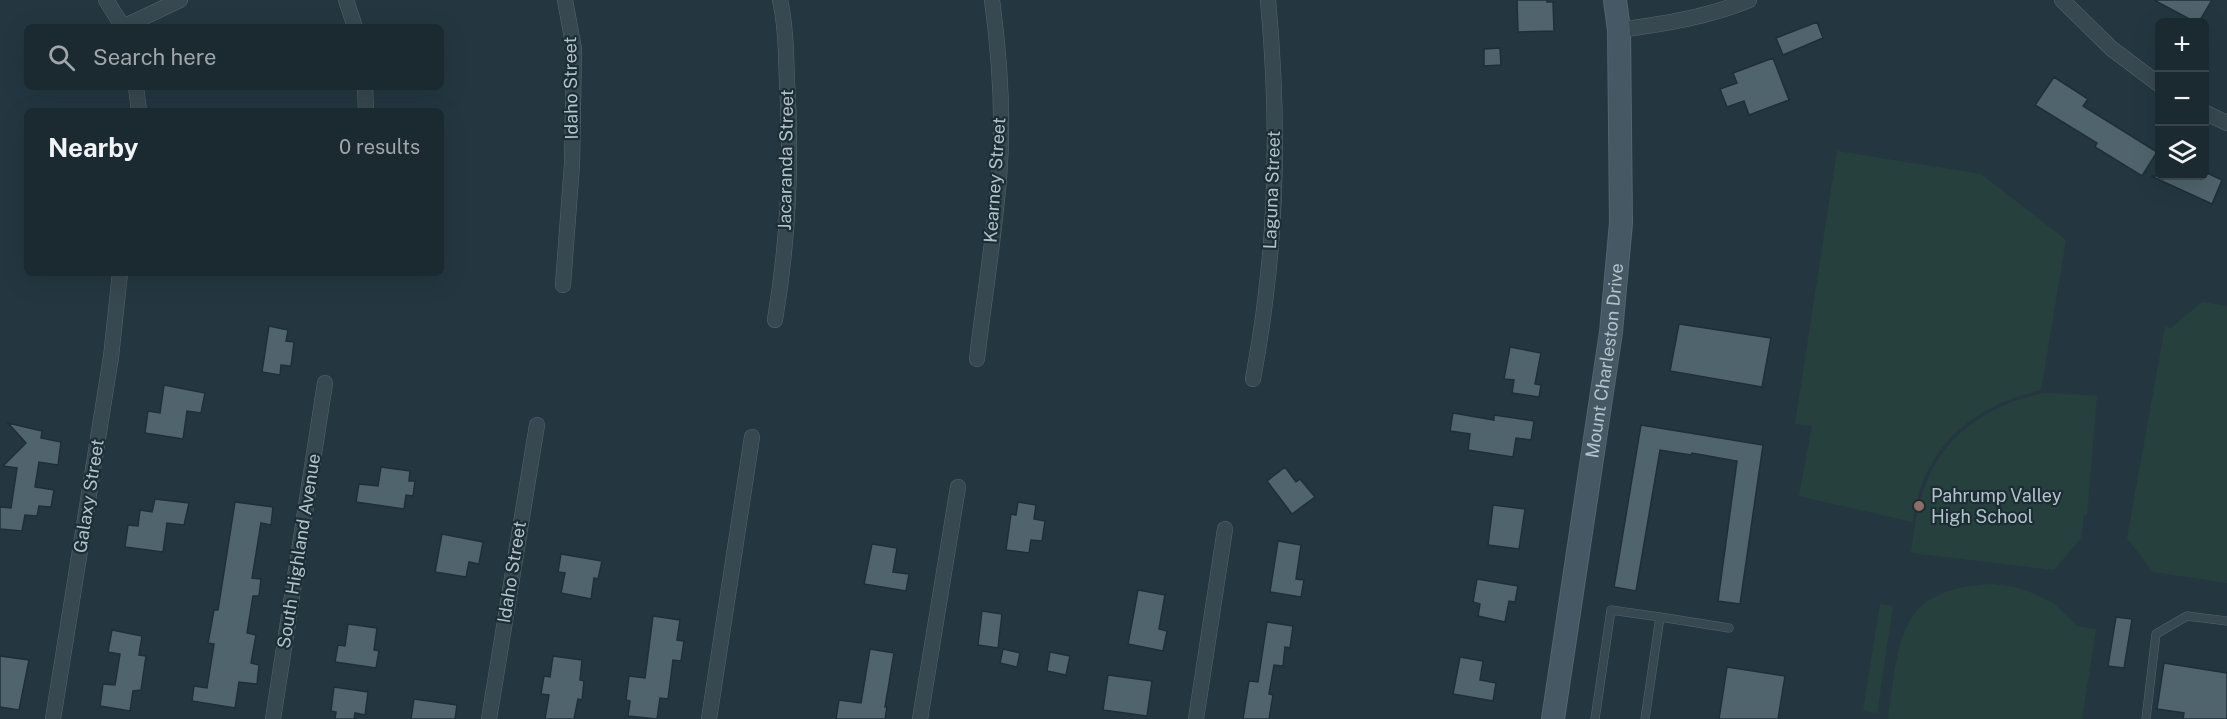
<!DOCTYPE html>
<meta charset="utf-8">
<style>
body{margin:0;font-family:"Public Sans",sans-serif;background:#28353c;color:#f1f3f6}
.controls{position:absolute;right:18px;top:18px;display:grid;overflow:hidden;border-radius:9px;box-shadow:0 6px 24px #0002}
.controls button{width:54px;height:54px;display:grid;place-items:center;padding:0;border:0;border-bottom:2px solid #39454c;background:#1b2930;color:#f1f3f6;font:30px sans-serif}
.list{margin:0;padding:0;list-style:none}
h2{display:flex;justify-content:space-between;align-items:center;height:78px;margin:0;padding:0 24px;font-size:26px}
h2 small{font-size:20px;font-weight:400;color:#a0a6ab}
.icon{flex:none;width:33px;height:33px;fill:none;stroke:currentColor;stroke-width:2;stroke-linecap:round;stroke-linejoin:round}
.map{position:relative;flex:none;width:2227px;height:719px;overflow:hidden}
.search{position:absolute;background:#1b2930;box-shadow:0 6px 24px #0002;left:24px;top:24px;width:420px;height:66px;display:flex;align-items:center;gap:15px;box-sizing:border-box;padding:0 21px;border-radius:9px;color:#a0a6ab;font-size:22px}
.panel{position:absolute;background:#1b2930;box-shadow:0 6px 24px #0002;left:24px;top:108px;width:420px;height:168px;border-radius:9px}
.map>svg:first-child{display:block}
</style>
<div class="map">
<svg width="2227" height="719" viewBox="0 0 2227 719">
<rect width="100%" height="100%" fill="#243740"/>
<path fill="#26413d" d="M1837 151 1981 174 2066 240 2041 390C1987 403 1946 428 1923 481 1918 494 1916 508 1912 522L1799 496 1812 426 1795 424Z
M2202 302 2227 306V583L2153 572 2127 538 2165 327 2171 328Z
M2045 393 2097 396 2087 515H2084L2081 538 2054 570 1911 553C1914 532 1916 510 1924 489 1942 435 1991 403 2045 393Z
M1992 584 2015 587 2032 593 2053 603 2077 626 2096 629 2082 719H1888C1900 640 1895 589 1992 584Z
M1880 604 1893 606 1877 713 1863 711Z"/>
<path fill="#4f646d" stroke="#1f2f37" stroke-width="1.5" d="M1517 0H1547V2H1553L1554 31 1518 32Z
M2154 0H2212L2199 22H2195Z
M1817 22 1823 38 1783 55 1776 38Z
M1500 48 1501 65 1484 66V49Z
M1773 58 1789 100 1749 115 1744 101 1727 107 1720 89 1737 83 1733 73Z
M2054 77 2088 99 2083 106 2157 152 2142 176 2095 147 2097 143 2035 105Z
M2205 172 2222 180 2212 204 2151 176H2205Z
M1679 324 1771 338 1762 387 1670 371Z
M269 326 288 330 286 341 294 342 291 366 281 365 280 375 262 372Z
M1510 347 1541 353 1535 384 1541 385 1539 397 1512 393 1514 380 1504 379Z
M164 385 205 393 201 413 187 411 183 439 145 433 148 411 160 413Z
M1453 413 1494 420V415L1534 421 1531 440 1516 438 1513 457 1468 450 1470 434 1450 431Z
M8 423 42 431 41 438 61 442 58 465 39 462 35 487 54 490 51 507 39 506 37 516 25 515 22 531 0 529V507L11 508 17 468 3 466 26 443Z
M1641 425 1763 445 1740 604 1718 601 1737 461 1692 453 1691 455 1660 450 1636 591 1614 587Z
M381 467 410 471 409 481H415L413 496 406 495 404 509 356 502 359 484 378 486Z
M1285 467 1296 482 1300 479 1315 497 1292 514 1267 481Z
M155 499 189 503 184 525 167 523 163 552 125 547 128 525 138 526 140 510 152 512Z
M235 502 273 507 271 525 261 523 252 578 261 579 259 596H253L247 633 256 635 251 663 259 665 257 684 239 682 235 708 192 701 194 686 207 688 214 644 208 643 214 610H218Z
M1018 502 1036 505 1034 519 1045 521 1042 541 1031 540 1029 553 1006 550 1011 514 1016 515Z
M1493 505 1525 509 1519 549 1488 545Z
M442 534 483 542 479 564 469 562 466 577 435 572Z
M1278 541 1301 545 1296 579 1304 580 1301 597 1270 592Z
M872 544 897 548 893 572 909 574 906 591 864 584Z
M561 554 602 561 598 579 594 578 591 599 561 593 565 573 558 572Z
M1477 579 1518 586 1515 602 1509 601 1505 622 1478 616 1480 604 1473 602Z
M1138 590 1165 595 1159 629 1167 631 1163 651 1128 644Z
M982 611 1002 614 998 648 978 645Z
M653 616 680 620 677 640 684 641 681 661 673 660 668 699 660 698 657 719 628 716 630 701 626 700 629 676 645 678Z
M2116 617 2132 619 2124 668 2108 666Z
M1267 622 1293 626 1290 648 1285 647 1283 666 1274 665 1269 694 1273 695 1269 719H1243L1249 681 1258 682Z
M348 624 377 628 374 650 379 651 376 668 335 662 338 645 345 646Z
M112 630 142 636 139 655 146 656 141 690 133 691 130 711 100 706 103 684 115 685 120 654 108 652Z
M870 649 894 653 885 707H887L885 719H836L839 700 861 703Z
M1003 649 1020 653 1017 667 1000 663Z
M1050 652 1070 656 1066 675 1047 671Z
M0 656 29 660 19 710 0 707Z
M553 656 582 660 580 680 584 681 582 700 578 699 574 719H545L549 695 541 694 544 676 550 677Z
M1460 657 1483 661 1480 680 1496 683 1493 701 1453 694Z
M2164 663 2227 673V719H2183L2184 713 2157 709Z
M1727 667 1785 676 1778 719H1719Z
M1108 675 1152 681 1147 716 1103 710Z
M334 687 368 692 365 715 355 713 354 719H335L336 712 331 711Z
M414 699 457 705 455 719H411Z"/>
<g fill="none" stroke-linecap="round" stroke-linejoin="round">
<g stroke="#56656d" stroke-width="9">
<path id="lane" d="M1660 617 1729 628
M1595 719 1611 610 1660 617 1645 719
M2146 719 2156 634 2187 616 2227 621"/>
</g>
<g stroke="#56656d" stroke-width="16">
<path id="street" d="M106 0 123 27
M346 0 355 27
M2062 0 2112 49 2160 85
M123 27 180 0
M1619 30C1664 24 1708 17 1749 0
M136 87 139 111
M365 87 366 111
M2204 112 2227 123
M563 285 572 164 574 49 565 0
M775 320C788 242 792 162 787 82 786 55 786 27 780 0
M977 359C984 299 994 238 999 178 1004 119 1000 59 992 0
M1253 379C1258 351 1263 322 1266 293 1278 196 1277 97 1268 0
M53 719 111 357 120 273
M273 719 325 383
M489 719 537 425
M709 719 752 437
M920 719 958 487
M1196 719 1225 529"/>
</g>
<g stroke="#56656d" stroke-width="24">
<g id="secondary">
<path id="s1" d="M1553 719 1611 332 1621 223 1619 30 1615 0"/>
</g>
</g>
<use href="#lane" stroke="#384850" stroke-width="8"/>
<use href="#street" stroke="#384850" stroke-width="15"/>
<use href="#secondary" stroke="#465863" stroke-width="22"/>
</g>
<circle fill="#8d6e63" stroke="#1d2d35" stroke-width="2" cx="1919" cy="506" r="6"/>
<g text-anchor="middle" stroke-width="4.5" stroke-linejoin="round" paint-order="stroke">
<g font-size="18" fill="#b4c2ca" stroke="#1d2d35">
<text transform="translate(571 88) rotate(-91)" y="6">Idaho Street</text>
<text transform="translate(786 160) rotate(-89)" y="6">Jacaranda Street</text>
<text transform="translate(995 180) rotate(-86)" y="6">Kearney Street</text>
<text transform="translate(1272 190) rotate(-88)" y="6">Laguna Street</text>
<text dy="6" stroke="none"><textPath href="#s1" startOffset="362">Mount Charleston Drive</textPath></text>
<text transform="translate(89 496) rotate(-81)" y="6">Galaxy Street</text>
<text transform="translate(299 551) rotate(-81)" y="6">South Highland Avenue</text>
<text transform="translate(512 572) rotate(-81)" y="6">Idaho Street</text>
</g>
<g font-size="18" fill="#b4c2ca" stroke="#1d2d35" text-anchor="start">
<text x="1931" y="502">Pahrump Valley<tspan x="1931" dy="21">High School</tspan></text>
</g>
</g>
</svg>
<div class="controls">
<button>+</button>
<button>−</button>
<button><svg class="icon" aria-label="layers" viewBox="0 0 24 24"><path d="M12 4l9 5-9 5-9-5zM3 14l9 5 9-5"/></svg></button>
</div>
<div class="search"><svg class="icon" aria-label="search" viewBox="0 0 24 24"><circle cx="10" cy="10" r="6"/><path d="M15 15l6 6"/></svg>Search here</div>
<section class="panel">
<h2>Nearby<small>0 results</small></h2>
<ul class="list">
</ul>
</section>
</div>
